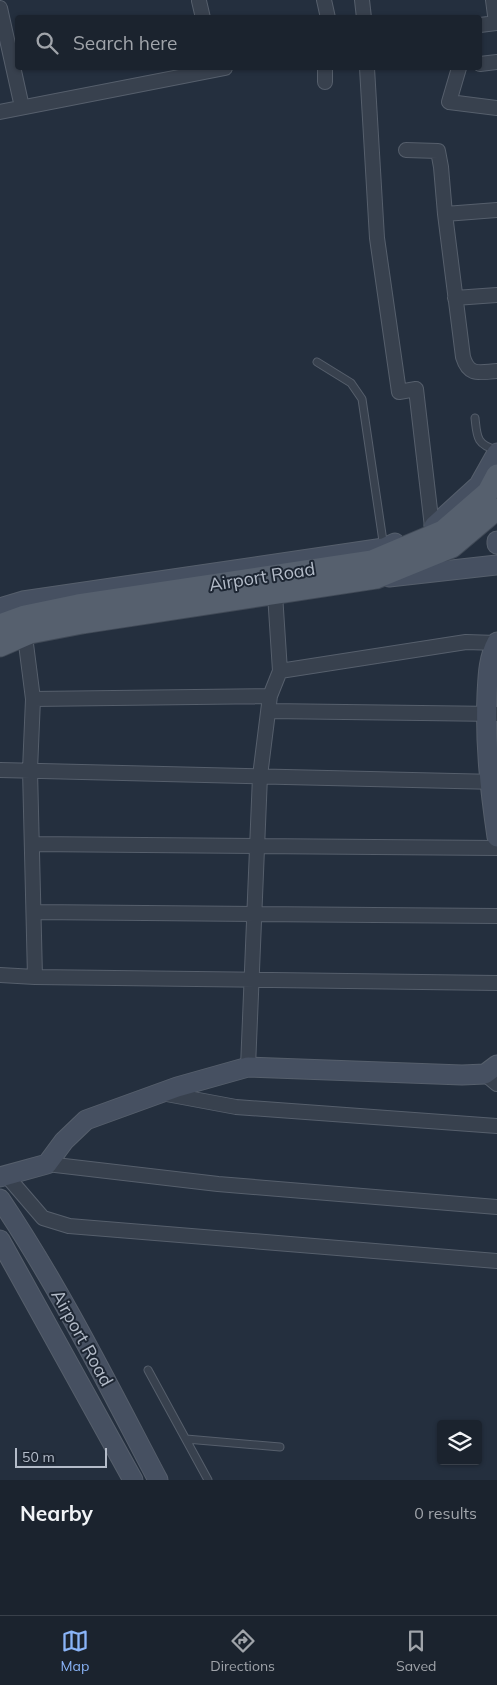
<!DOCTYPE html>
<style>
body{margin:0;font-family:Mulish,sans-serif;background:#282f3a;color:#f1f3f6}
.controls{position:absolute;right:15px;bottom:15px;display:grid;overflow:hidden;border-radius:5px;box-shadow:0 1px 4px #0004}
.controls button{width:45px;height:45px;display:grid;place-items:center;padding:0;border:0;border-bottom:1px solid #39404a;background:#1b232e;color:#f1f3f6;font:25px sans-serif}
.scale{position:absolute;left:15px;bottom:12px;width:92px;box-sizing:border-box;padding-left:5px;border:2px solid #b4bcc9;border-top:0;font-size:14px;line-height:18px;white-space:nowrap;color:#b4bcc9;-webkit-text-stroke:4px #1d2633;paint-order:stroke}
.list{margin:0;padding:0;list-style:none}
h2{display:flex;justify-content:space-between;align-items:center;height:65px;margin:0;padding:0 20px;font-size:21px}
h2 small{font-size:16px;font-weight:400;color:#a0a4aa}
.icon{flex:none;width:28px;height:28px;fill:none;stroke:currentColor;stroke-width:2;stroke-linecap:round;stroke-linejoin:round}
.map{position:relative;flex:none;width:497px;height:1480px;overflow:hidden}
.search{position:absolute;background:#1b232e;box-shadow:0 1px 4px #0004;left:15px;right:15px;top:15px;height:55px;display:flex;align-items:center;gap:12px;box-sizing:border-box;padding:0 18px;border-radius:5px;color:#a0a4aa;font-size:19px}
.sheet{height:135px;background:#1b232e}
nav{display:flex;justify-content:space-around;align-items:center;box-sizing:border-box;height:70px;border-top:1px solid #39404a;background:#1b232e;font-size:14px;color:#a0a4aa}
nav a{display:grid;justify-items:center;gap:2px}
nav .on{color:#8ab4f8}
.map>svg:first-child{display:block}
</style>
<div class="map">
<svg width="497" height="1480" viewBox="0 0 497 1480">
<rect width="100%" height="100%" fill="#242f3e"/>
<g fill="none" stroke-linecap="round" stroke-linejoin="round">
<g stroke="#565f6c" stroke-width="9">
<path id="lane" d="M317 362 351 383 362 399 384 548
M475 418C477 436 476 445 497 450
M148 1370 208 1480
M186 1439 280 1447"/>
</g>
<g stroke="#565f6c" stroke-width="16">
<path id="street" d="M324 0 328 18
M362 0 364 18
M493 0 496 23
M199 1 203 18
M0 8 22 107
M480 25 497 23
M480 64 497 62
M367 68 377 238 399 392 416 389 432 527
M459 68 449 102 497 108
M325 82V68
M0 112 225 68
M406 150 438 151 441 167 445 214 463 357C469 377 480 372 497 371
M445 214 497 210
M455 298 497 295
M25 636 33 699 30 770 35 977 497 983
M280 671 466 642 497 643
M33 699 270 696
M269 711 497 714
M0 770 497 782
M32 844 497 848
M34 912 497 916
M0 975 35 977
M248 1067 260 776 270 696 280 671 275 594
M485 1074 497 1084
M161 1093 236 1107 497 1126
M47 1164 218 1184 497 1207
M6 1175 43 1218 69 1226 497 1261"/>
</g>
<g stroke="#565f6c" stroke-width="21">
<path id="secondary" d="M434 526 479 485 497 453
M497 541V544
M389 577 497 565
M0 608 23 601 384 548 395 543
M497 642C488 659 488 676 487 695 485 744 490 789 497 837
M0 1177 47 1164 64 1141 86 1120 177 1087 248 1067 462 1075 485 1074 497 1065
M0 1199C60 1288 108 1385 158 1480
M0 1240 133 1480"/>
</g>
<g stroke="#414a57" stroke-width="23">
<path id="primary" d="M0 625 25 616 78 605 372 561 443 531 488 492 497 475
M0 646 30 633 82 623 376 578 452 547 497 509"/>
</g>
<use href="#lane" stroke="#38414e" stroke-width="7"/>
<use href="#street" stroke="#38414e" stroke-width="14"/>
<use href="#secondary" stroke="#465061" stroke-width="19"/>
<use href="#primary" stroke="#56606e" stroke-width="21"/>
</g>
<g text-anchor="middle" stroke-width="4" stroke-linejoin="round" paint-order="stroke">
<g font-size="18" fill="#b4bcc9" stroke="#1d2633">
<text transform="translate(262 577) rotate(-9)" y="6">Airport Road</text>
<text transform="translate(82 1338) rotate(61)" y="6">Airport Road</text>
</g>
</g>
</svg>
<div class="controls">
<button><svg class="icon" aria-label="layers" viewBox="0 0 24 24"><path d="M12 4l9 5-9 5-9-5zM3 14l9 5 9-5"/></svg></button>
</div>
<div class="scale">50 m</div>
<div class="search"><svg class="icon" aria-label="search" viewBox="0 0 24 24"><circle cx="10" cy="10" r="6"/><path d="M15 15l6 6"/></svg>Search here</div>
</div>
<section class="sheet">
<h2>Nearby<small>0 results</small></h2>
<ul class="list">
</ul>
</section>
<nav>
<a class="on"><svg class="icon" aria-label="map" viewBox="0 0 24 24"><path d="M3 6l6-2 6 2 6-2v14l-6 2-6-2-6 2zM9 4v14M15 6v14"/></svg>Map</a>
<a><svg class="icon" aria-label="directions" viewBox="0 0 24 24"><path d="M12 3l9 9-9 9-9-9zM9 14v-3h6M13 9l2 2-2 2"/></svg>Directions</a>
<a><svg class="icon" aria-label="saved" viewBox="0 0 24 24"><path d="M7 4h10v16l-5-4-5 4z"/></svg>Saved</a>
</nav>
